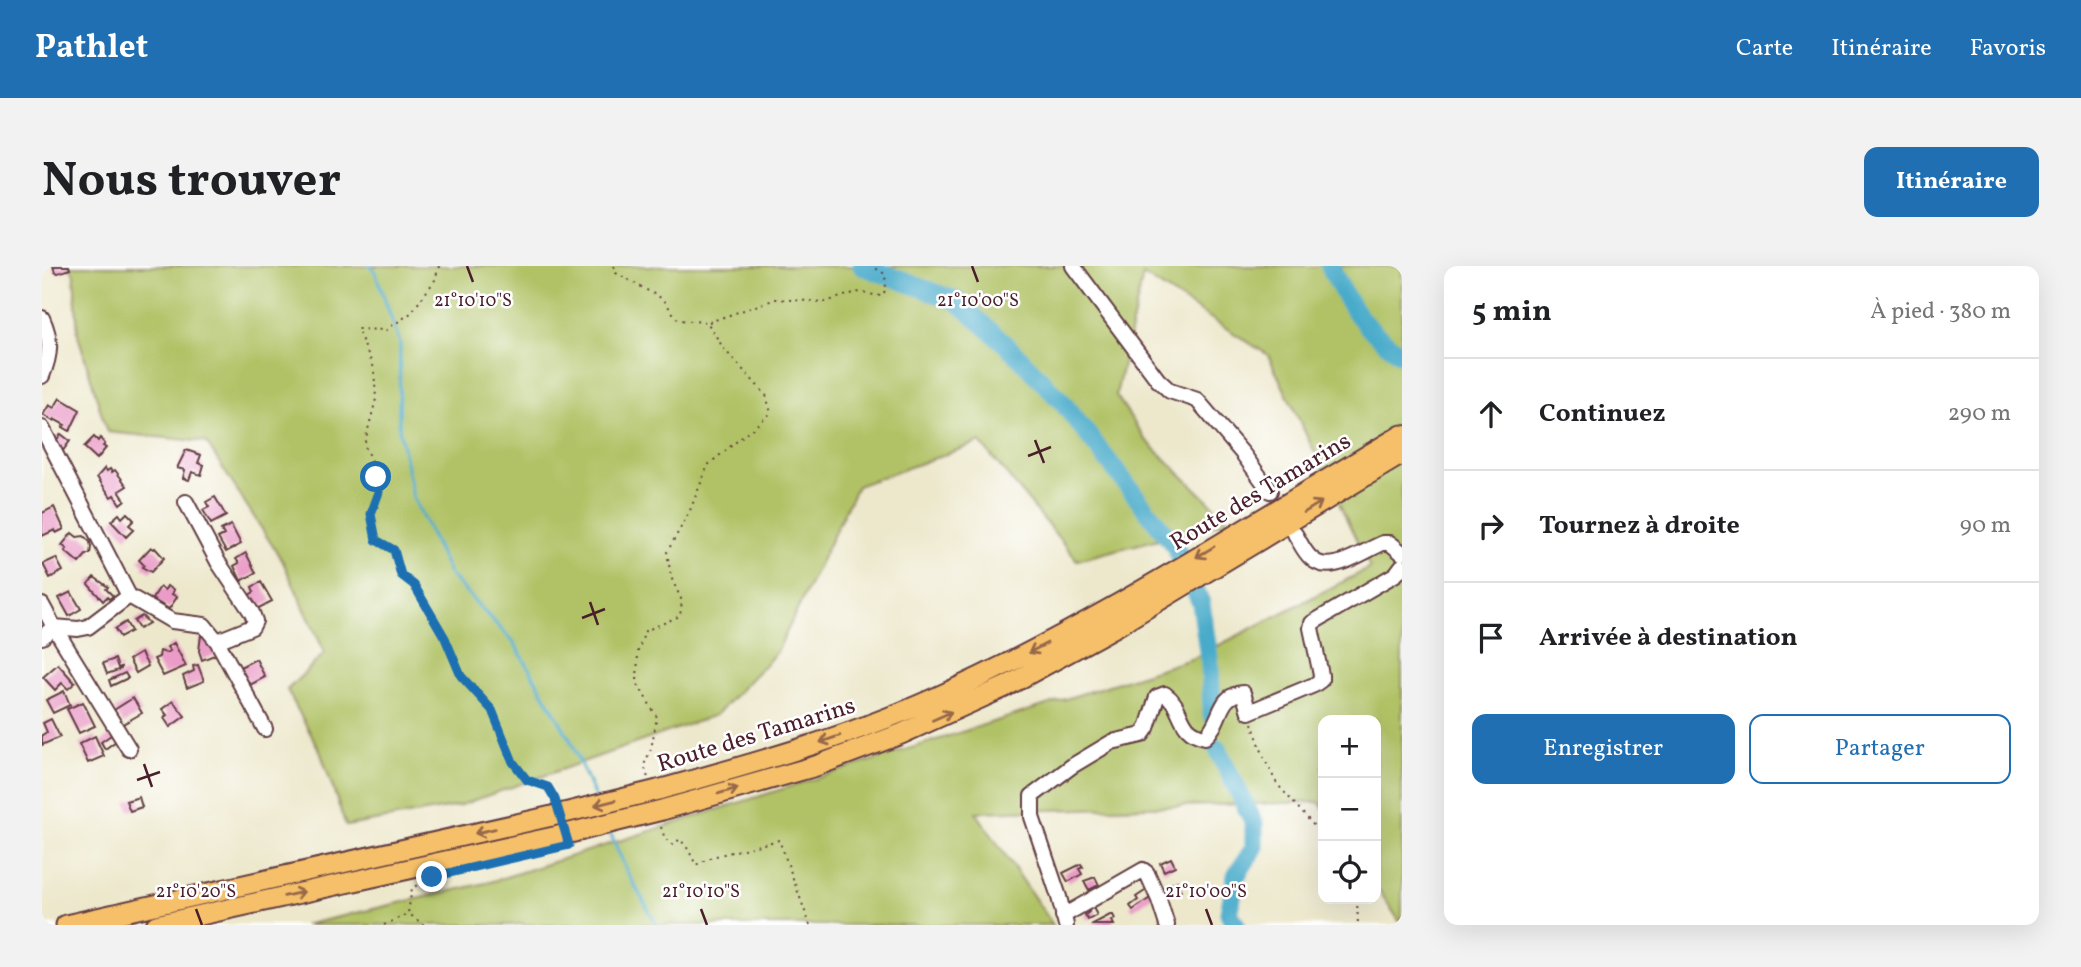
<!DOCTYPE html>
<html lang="fr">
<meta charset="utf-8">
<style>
body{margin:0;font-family:Vollkorn,serif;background:#f2f2f2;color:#202124}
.controls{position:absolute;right:21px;bottom:21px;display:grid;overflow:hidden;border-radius:14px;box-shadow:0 7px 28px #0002}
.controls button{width:63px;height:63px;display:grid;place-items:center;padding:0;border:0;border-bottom:2px solid #e0e0e0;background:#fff;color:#202124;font:35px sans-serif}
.stop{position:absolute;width:21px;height:21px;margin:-16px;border:5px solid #1f6fb2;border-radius:50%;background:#fff}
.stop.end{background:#1f6fb2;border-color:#fff;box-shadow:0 2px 7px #0008}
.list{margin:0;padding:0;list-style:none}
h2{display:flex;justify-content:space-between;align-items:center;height:91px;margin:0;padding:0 28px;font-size:30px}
h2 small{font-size:23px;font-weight:400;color:#757577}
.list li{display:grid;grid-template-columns:46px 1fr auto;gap:21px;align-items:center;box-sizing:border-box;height:112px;padding:0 28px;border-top:2px solid #e0e0e0}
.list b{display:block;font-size:26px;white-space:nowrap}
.list em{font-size:23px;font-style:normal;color:#757577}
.actions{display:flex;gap:14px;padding:21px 28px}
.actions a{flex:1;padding:16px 0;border:2px solid #1f6fb2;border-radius:14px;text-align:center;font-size:24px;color:#1f6fb2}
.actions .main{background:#1f6fb2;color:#fff}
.icon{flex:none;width:38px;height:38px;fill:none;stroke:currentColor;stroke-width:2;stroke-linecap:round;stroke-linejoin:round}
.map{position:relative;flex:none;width:1360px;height:659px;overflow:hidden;border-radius:14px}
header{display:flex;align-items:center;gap:42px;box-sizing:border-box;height:98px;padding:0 35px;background:#1f6fb2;color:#fff}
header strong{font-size:33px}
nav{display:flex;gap:38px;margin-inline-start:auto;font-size:24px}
.intro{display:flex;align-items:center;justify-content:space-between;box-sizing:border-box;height:168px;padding:0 42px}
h1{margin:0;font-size:49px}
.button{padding:18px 32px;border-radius:14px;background:#1f6fb2;color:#fff;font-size:24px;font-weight:700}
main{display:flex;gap:42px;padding:0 42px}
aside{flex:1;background:#fff;border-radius:14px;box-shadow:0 7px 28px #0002}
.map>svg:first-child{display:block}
</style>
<header>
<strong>Pathlet</strong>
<nav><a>Carte</a><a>Itinéraire</a><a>Favoris</a></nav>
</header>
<div class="intro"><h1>Nous trouver</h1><a class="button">Itinéraire</a></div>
<main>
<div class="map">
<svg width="1360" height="659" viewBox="0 0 1360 659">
<rect width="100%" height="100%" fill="#fff"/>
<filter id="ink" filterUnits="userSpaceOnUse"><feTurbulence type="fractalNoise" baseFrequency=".0143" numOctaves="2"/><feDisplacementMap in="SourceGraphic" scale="14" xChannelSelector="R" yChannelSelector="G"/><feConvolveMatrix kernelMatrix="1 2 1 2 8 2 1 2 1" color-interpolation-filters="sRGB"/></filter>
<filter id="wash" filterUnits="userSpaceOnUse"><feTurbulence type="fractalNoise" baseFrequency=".00686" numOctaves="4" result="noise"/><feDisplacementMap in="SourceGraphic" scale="28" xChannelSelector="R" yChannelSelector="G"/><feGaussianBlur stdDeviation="1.57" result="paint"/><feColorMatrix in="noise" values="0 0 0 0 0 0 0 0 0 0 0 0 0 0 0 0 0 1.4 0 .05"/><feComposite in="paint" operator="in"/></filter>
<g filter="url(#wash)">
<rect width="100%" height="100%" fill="#ede8cc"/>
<path fill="#b1c266" stroke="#7e7048" stroke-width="2" d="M27 0H1360V659L1334 620V454H1281V542L1277 536 934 546 1011 659H482L480 657 473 659H262L448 616 1152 392 1328 302 1226 89 1101 9 1074 129 1103 173 1187 255 1035 294 938 176 815 220 735 386 674 449 416 540 304 560 278 485 245 424 283 387 241 296 164 176 65 166 36 69 32 8Z"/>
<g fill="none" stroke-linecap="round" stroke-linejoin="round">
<path stroke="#4aabca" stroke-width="3.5" d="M328 0 333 5 358 77 357 162 371 231 408 309 473 378 528 473 553 531
M567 564 585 606 615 659"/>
<path stroke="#4aabca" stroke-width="19" d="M820 0 915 35 972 86 1020 136 1133 280 1159 337 1168 399 1170 449
M1288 0C1307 42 1322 62 1360 89
M1175 482 1212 557V582L1194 610 1187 647 1194 659"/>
</g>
<g id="blocks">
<path fill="#ea9bc7" d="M11 0H27L28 3 16 7 13 6Z
M18 132 38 144 28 165 21 161 23 159 12 153 11 155 1 149 7 139 12 142Z
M19 168 28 175 20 186 11 179Z
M52 171 56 175 58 172 63 178 61 180 64 182 55 193 42 181Z
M144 184 159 189 156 197 162 199 159 209 150 206 147 214 141 212 143 204 135 202Z
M63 202 65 205 68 203 70 206 73 204 85 220 77 225 83 234 78 238 72 229 69 231 55 211Z
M173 231 184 250 169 258 161 244 167 241 164 236Z
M12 241 22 263 14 267 13 264 0 270V247Z
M85 247 92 254 87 259 92 263 84 271 69 255 77 248 80 252Z
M189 259 199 278 184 286 176 272 182 269 179 264Z
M30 267 35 271 42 270 48 276 49 281 48 288H45L37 297 23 285 25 283 20 279Z
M109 281 112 283 113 282 122 292 109 306 100 301 102 299 97 294Z
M204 287 214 307 199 315 192 300 197 297 194 293Z
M14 292 21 305 8 312 1 298Z
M52 311 66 321 64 323 71 330 67 333 65 331 61 335 46 318Z
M219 316 230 335 215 343 207 329 212 326 210 321Z
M125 320 132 324 130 328 135 331 127 343 110 333 118 321 123 324Z
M29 326 39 343 27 350 17 332Z
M100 350 107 357 97 363 92 355Z
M84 356 89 365 78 371 73 363Z
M159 369 169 374 175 388 160 394 157 385Z
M132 377 144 400 121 410 112 393 117 391 118 385 124 387 128 385 125 381Z
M99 387 106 400 94 407 87 394Z
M73 393 76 402 79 401V403L65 408 61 397Z
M214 393 223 411 208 419 198 401Z
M16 398 33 417 26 423 20 417 13 424 1 411Z
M156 399 162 415 145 422 141 410 152 405 151 400Z
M83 407 86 412 69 420 67 414Z
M22 425 28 439 11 447 4 434Z
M91 432 100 447 81 458 72 444Z
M131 435 143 450 128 461 122 452 125 449 120 443Z
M41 436 53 460 37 467 25 443Z
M9 453 18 471 0 479V469L5 466 1 457Z
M69 469 74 475 63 483 59 476Z
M53 470 62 490 46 497 37 478Z
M97 531 100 541 88 545 84 535Z
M1129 592 1133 600 1122 605 1118 597Z
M1039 598 1041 601 1037 603 1040 608 1026 616 1021 607Z
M1053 611 1057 619 1047 624 1042 615Z
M1135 615 1139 625 1132 628 1128 618Z
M1106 623 1111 630 1091 644 1088 640 1096 634 1094 631Z
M1050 640 1055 649 1046 654 1043 649 1047 646 1046 643Z
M1068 649H1071L1073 653 1070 655 1072 659H1049Z"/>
</g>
</g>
<g filter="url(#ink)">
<use href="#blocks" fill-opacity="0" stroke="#623d43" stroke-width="2"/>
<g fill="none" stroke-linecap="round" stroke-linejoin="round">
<g stroke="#623d43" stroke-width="18">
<path id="minor" d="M1031 0 1116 114 1128 125 1155 134 1201 188 1228 225
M0 52C10 74 9 88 0 110
M0 162 87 330
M144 236 176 296 210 347 213 355 210 361 175 375
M1253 268C1258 276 1262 286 1269 292 1287 311 1321 285 1341 277H1348L1360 287
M0 339 12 361 87 483
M0 371 12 361 36 363 46 361 87 330 130 355 162 359 175 375 223 463
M1021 650 1101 604 1105 607 1117 634 1125 659
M1024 659 1017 631 990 551V530L1030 500 1070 476 1100 469 1105 462 1115 431 1123 428C1143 442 1134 465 1163 471 1181 455 1175 429 1201 427L1207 446 1272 419 1279 414V409L1269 362 1270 357 1354 308 1360 300"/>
</g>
<g stroke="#623d43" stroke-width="23">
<path id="highway" d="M616 524C710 498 804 472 893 432 1056 359 1206 259 1360 169
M620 544 774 500 859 468 963 421 1073 361 1360 188
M24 659 510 550
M114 659 516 570"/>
</g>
<path stroke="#623d43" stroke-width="2" stroke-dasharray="2 5" stroke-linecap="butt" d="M397 0 393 14 369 47 344 64 315 63 332 102 334 133 322 179 329 192 337 226 329 248 334 274 352 284 359 309 372 319 403 372 419 410 450 444 471 496 485 514 507 521 514 534
M572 0 574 7 621 33 636 54 665 56 682 83 724 129 729 147 666 199 647 247 625 286 629 311 640 335 638 350 603 365 596 385 595 417 615 451 609 483 602 499 606 512
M667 56 734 33 783 36 815 26 839 30 844 24 843 8 830 0
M1210 457 1223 494 1235 518 1281 570
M619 561 622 570 631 579 638 573 646 583 654 599 670 591 737 574 768 659
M381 616 370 622 366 647 382 659
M1315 633 1316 659
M342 659 365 648"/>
<use href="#minor" stroke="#fff" stroke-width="14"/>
<use href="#highway" stroke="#f6c06b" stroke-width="19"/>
<g stroke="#623d43" stroke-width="23" stroke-linecap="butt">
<path id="highway-bridge" d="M510 550 616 524
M516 570 620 544"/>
</g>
<use href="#highway-bridge" stroke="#f6c06b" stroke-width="19"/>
</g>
<defs><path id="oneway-shaft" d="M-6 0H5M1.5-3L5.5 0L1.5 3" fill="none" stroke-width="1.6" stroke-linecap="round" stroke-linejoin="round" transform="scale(1.75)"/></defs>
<g stroke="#976748">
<use href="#oneway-shaft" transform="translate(1271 241) rotate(-32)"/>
<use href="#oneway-shaft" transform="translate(1163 286) rotate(149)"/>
<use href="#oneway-shaft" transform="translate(996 382) rotate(152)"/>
<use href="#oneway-shaft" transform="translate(900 450) rotate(-24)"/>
<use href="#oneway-shaft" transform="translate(788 473) rotate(161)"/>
<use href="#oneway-shaft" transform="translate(686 525) rotate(-16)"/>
<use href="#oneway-shaft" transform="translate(563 537) rotate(166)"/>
<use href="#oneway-shaft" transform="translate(443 565) rotate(167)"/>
<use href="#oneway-shaft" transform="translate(252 628) rotate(-13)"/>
</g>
</g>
<g fill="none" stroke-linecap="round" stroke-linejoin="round" filter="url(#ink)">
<path stroke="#1f6fb2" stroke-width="9" d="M334 211 337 226 329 248 334 274 352 284 359 309 372 319 403 372 419 410 450 444 471 496 485 514 506 521 513 533 527 579 390 611"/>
</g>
<path fill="none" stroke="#4a1f2b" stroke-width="2.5" d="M425 0 431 16M930 0 936 16M993 174 1002 197M986 190 1009 181M548 336 556 359M540 352 563 343M102 498 110 521M95 514 118 506M154 643 160 659M659 643 665 659M1164 643 1170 659"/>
<g text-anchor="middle" stroke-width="5" stroke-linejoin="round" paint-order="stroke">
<g font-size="24" fill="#4a1f2b" stroke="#fff">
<text transform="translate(1218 225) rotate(-31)" y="8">Route des Tamarins</text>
<text transform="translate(714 468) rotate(-17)" y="8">Route des Tamarins</text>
</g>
</g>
<g font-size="18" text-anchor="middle" fill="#4a1f2b" stroke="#fff" stroke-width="5" stroke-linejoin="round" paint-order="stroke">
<text x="431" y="40">21°10'10"S</text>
<text x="936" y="40">21°10'00"S</text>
<text x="154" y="631">21°10'20"S</text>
<text x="659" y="631">21°10'10"S</text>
<text x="1164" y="631">21°10'00"S</text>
</g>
</svg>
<div class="controls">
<button>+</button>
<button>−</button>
<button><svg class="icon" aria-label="locate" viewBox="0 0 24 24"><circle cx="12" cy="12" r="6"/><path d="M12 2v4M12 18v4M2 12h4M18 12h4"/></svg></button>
</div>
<div class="stop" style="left:334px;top:211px"></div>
<div class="stop end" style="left:390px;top:611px"></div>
</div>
<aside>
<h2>5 min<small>À pied · 380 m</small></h2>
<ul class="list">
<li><svg class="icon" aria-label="ahead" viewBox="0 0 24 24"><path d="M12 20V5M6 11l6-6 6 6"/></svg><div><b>Continuez</b></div><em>290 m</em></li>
<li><svg class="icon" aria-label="right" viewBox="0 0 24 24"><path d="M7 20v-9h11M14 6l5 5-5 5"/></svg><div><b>Tournez à droite</b></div><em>90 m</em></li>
<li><svg class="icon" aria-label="arrive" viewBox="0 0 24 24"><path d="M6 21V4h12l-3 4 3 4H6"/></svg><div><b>Arrivée à destination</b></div></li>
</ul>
<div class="actions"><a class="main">Enregistrer</a><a>Partager</a></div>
</aside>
</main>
